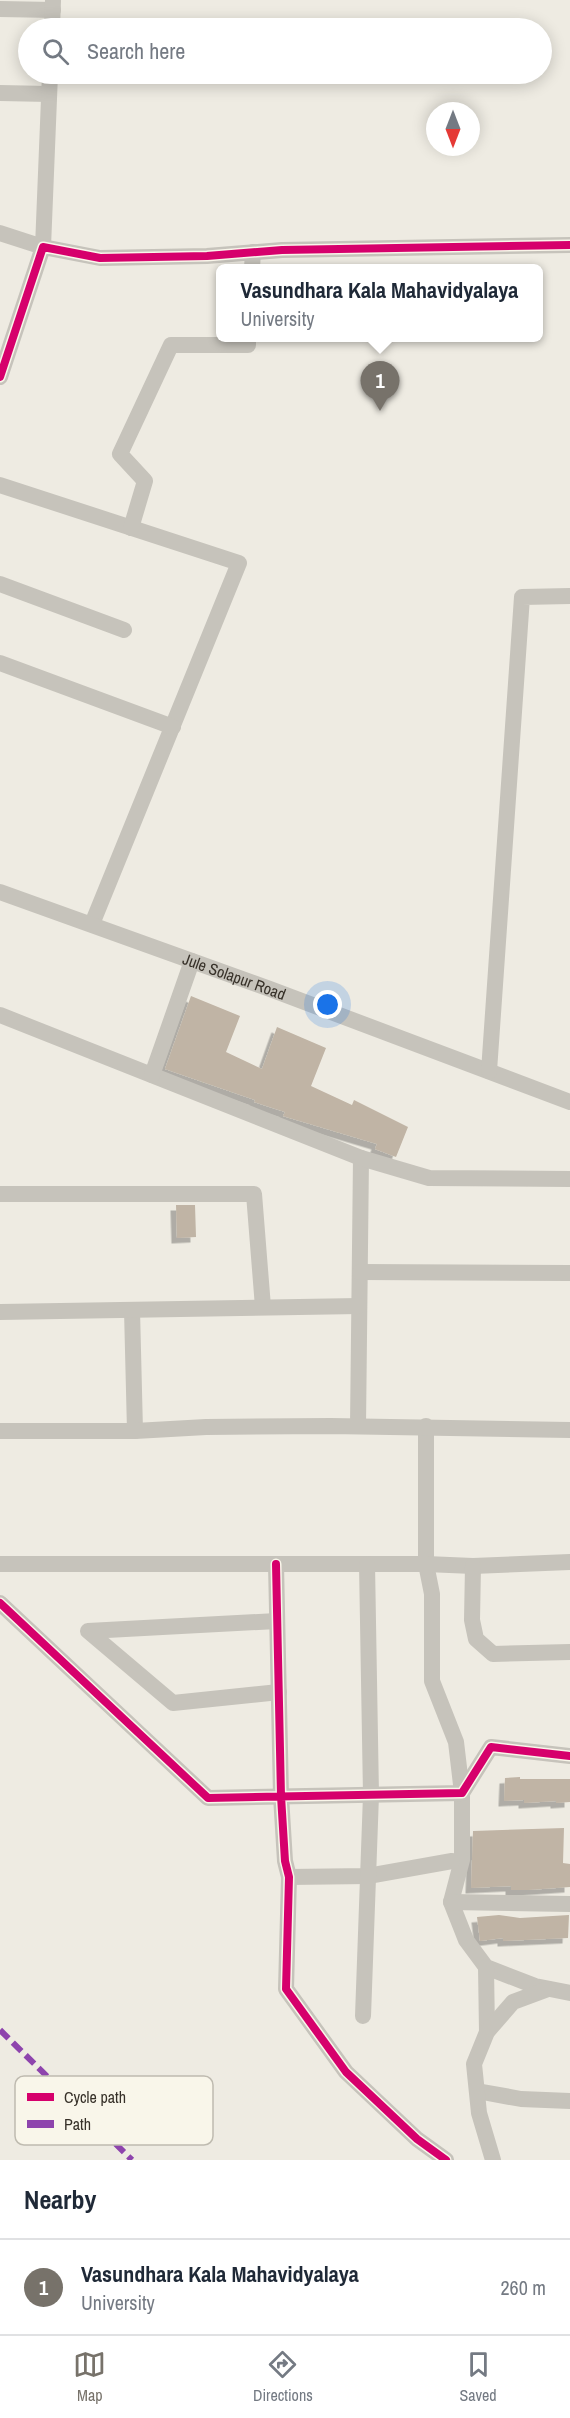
<!DOCTYPE html>
<style>
body{margin:0;font-family:"Archivo Narrow",sans-serif;background:#f2f2f3;color:#1f2937}
.compass{position:absolute;left:426px;top:102px;width:54px;height:54px;border-radius:50%;background:#fff;box-shadow:0 3px 15px #0003;rotate:180deg}
.you{position:absolute;left:328px;top:1005px;width:21px;height:21px;margin:-15px;border:4px solid #fff;border-radius:50%;background:#1a73e8;box-shadow:0 0 0 9px #1a73e833}
.badge{display:grid;place-items:center;width:39px;height:39px;border-radius:50%;background:#77726a;color:#fff;font-size:20px;font-weight:700}
.pin{position:absolute;translate:-50% -50px;filter:drop-shadow(0 2px 3px #0008)}
.pin::after{content:'';position:absolute;top:32px;width:21px;height:18px;background:inherit;clip-path:polygon(0 0,100% 0,50% 100%)}
.popup{position:absolute;left:216px;top:264px;width:327px;height:78px;box-sizing:border-box;display:grid;place-content:center;border-radius:9px;background:#fff;filter:drop-shadow(0 2px 4px #0005);font-size:20px;white-space:nowrap;color:#747a83}
.popup b{font-size:22px;color:#1f2937}
.popup::after{content:'';position:absolute;left:50%;top:100%;margin-left:-12px;border:12px solid transparent;border-top-color:#fff}
.list{margin:0;padding:0;list-style:none}
h2{display:flex;justify-content:space-between;align-items:center;height:78px;margin:0;padding:0 24px;font-size:26px}
h2 small{font-size:20px;font-weight:400;color:#747a83}
.list li{display:grid;grid-template-columns:39px 1fr auto;gap:18px;align-items:center;box-sizing:border-box;height:96px;padding:0 24px;border-top:2px solid #e0e1e3}
.list b{display:block;font-size:22px;white-space:nowrap}
.list p{margin:0;font-size:20px;white-space:nowrap;color:#747a83}
.list em{font-size:20px;font-style:normal;color:#747a83}
.icon{flex:none;width:33px;height:33px;fill:none;stroke:currentColor;stroke-width:2;stroke-linecap:round;stroke-linejoin:round}
.map{position:relative;flex:none;width:570px;height:2160px;overflow:hidden}
.search{position:absolute;background:#fff;box-shadow:0 3px 15px #0003;left:18px;right:18px;top:18px;height:66px;display:flex;align-items:center;gap:15px;box-sizing:border-box;padding:0 21px;border-radius:33px;color:#747a83;font-size:22px}
.sheet{height:174px;background:#fff}
nav{display:flex;justify-content:space-around;align-items:center;box-sizing:border-box;height:84px;border-top:2px solid #e0e1e3;background:#fff;font-size:16px;color:#747a83}
nav a{display:grid;justify-items:center;gap:3px}
nav .on{color:#77726a}
.map>svg:first-child{display:block}
</style>
<div class="map">
<svg width="570" height="2160" viewBox="0 0 570 2160">
<defs>
<filter id="shadow"><feDropShadow dx="-5.5" dy="5.5" stdDeviation="0" flood-color="#0004"/></filter>
</defs>
<rect width="100%" height="100%" fill="#eeebe2"/>
<path fill="#c0b4a5" filter="url(#shadow)" d="M191 996 240 1016 226 1052 262 1069 277 1027 326 1048 311 1086 352 1105 354 1100 408 1127 396 1157 375 1149 377 1144 283 1116 285 1112 254 1102 255 1100 165 1069Z
M176 1205H195L196 1237 177 1238Z
M520 1777V1779H570V1802L556 1803V1801L524 1803V1800L504 1801 505 1778Z
M564 1828 563 1863 570 1864V1887L528 1890H511V1886L471 1888 473 1831Z
M499 1915 520 1918 569 1915 568 1938 503 1941V1938L480 1941 477 1917Z"/>
<g fill="none" stroke-linecap="round" stroke-linejoin="round">
<g stroke="#c6c3bb" stroke-width="16">
<path d="M0 9 53 10"/>
<path d="M52 28 53 1"/>
<path d="M0 93 49 94"/>
<path d="M0 233 43 247 50 74"/>
<path d="M252 268 253 252"/>
<path d="M0 377 43 247 100 258 207 256 282 250 570 245"/>
<path d="M0 485 239 563 92 924"/>
<path d="M131 528 145 481 120 454 171 345H248V338"/>
<path d="M0 584 124 630"/>
<path d="M0 663 173 727"/>
<path id="s1" d="M0 892 270 989 570 1102"/>
<path d="M0 1015 361 1158 358 1426"/>
<path d="M489 1071 522 597 570 596"/>
<path d="M152 1075 192 961"/>
<path d="M361 1158 429 1178 570 1179"/>
<path d="M0 1194H254L263 1307"/>
<path d="M360 1272 570 1273"/>
<path d="M132 1310 135 1431"/>
<path d="M0 1312 359 1306"/>
<path d="M426 1426V1564L432 1594V1681L456 1742 462 1793V1860L451 1902 466 1940 486 1967 535 1986 570 1993"/>
<path d="M0 1431H135L206 1427 331 1426 570 1430"/>
<path d="M0 1564H426L473 1566 570 1562"/>
<path d="M276 1564 281 1796 285 1861 289 1877 286 1989 346 2072 417 2139 446 2160"/>
<path d="M473 1566 472 1620 476 1639 493 1654 570 1652"/>
<path d="M0 1603 208 1798 462 1793 491 1747 570 1756"/>
<path d="M277 1621 88 1631 173 1703 279 1692"/>
<path d="M289 1877 368 1876 452 1861"/>
<path d="M451 1902 570 1904"/>
<path d="M486 1967 487 2032"/>
<path d="M363 2016 371 1795 367 1564"/>
<path d="M477 2091 521 2099 570 2101"/>
<path d="M493 2160 479 2113 474 2064 487 2032 513 2002 548 1989"/>
</g>
<path stroke="#8e44ad" stroke-width="6" stroke-dasharray="12 6" stroke-linecap="butt" d="M0 2030 132 2160"/>
<g stroke="#f9f6ea" stroke-width="11">
<path id="cycleway" d="M0 377 43 247 100 258 207 256 282 250 570 245
M276 1564 281 1796 285 1861 289 1877 286 1989 346 2072 417 2139 446 2160
M0 1603 208 1798 462 1793 491 1747 570 1756"/>
</g>
<use href="#cycleway" stroke="#d6006c" stroke-width="8"/>
</g>
<g text-anchor="middle" stroke-width="4.5" stroke-linejoin="round" paint-order="stroke">
<g font-size="16" fill="#373129" stroke="#f9f6ea">
<text dy="6" stroke="none"><textPath href="#s1" startOffset="249">Jule Solapur Road</textPath></text>
</g>
</g>
<rect x="15" y="2076" width="198" height="69" rx="9" fill="#f9f6ea" stroke="#bfbbb0" stroke-width="1.5"/>
<rect x="27" y="2093" width="27" height="8" fill="#d6006c"/>
<rect x="27" y="2120" width="27" height="8" fill="#8e44ad"/>
<g font-size="16" fill="#373129">
<text x="64" y="2103">Cycle path</text>
<text x="64" y="2130">Path</text>
</g>
</svg>
<svg class="compass" viewBox="-18 -18 36 36"><path d="M0-13l5 13h-10z" fill="#e53935"/><path d="M0 13l5-13h-10z" fill="#747a83"/></svg>
<div class="you"></div>
<div class="pin badge" style="left:380px;top:411px">1</div>
<div class="popup"><b>Vasundhara Kala Mahavidyalaya</b>University</div>
<div class="search"><svg class="icon" aria-label="search" viewBox="0 0 24 24"><circle cx="10" cy="10" r="6"/><path d="M15 15l6 6"/></svg>Search here</div>
</div>
<section class="sheet">
<h2>Nearby<small></small></h2>
<ul class="list">
<li><span class="badge">1</span><div><b>Vasundhara Kala Mahavidyalaya</b><p>University</p></div><em>260 m</em></li>
</ul>
</section>
<nav>
<a class="on"><svg class="icon" aria-label="map" viewBox="0 0 24 24"><path d="M3 6l6-2 6 2 6-2v14l-6 2-6-2-6 2zM9 4v14M15 6v14"/></svg>Map</a>
<a><svg class="icon" aria-label="directions" viewBox="0 0 24 24"><path d="M12 3l9 9-9 9-9-9zM9 14v-3h6M13 9l2 2-2 2"/></svg>Directions</a>
<a><svg class="icon" aria-label="saved" viewBox="0 0 24 24"><path d="M7 4h10v16l-5-4-5 4z"/></svg>Saved</a>
</nav>
